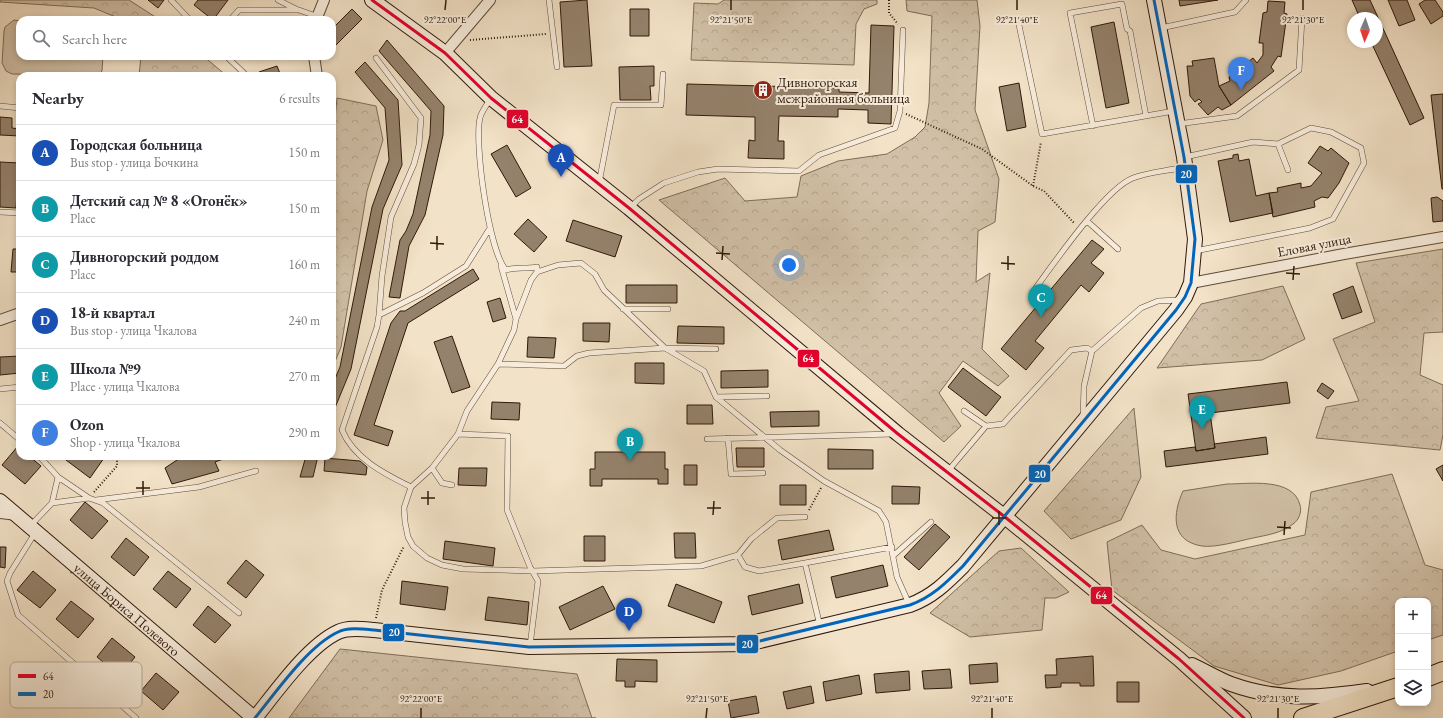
<!DOCTYPE html>
<meta charset="utf-8">
<style>
body{margin:0;font-family:"EB Garamond",serif;background:#f7f7f7;color:#2b2b33}
.controls{position:absolute;right:12px;bottom:12px;display:grid;overflow:hidden;border-radius:8px;box-shadow:0 2px 6px #0003}
.controls button{width:36px;height:36px;display:grid;place-items:center;padding:0;border:0;border-bottom:1px solid #e1e1e2;background:#fff;color:#2b2b33;font:20px sans-serif}
.compass{position:absolute;left:1347px;top:12px;width:36px;height:36px;border-radius:50%;background:#fff;box-shadow:0 2px 6px #0003;rotate:182deg}
.you{position:absolute;left:789px;top:265px;width:14px;height:14px;margin:-10px;border:3px solid #fff;border-radius:50%;background:#1a73e8;box-shadow:0 0 0 6px #1a73e833}
.badge{display:grid;place-items:center;width:26px;height:26px;border-radius:50%;background:#8f2418;color:#fff;font-size:13px;font-weight:700}
.pin{position:absolute;translate:-50% -33px;filter:drop-shadow(0 1px 2px #0008)}
.pin::after{content:'';position:absolute;top:21px;width:14px;height:12px;background:inherit;clip-path:polygon(0 0,100% 0,50% 100%)}
.list{margin:0;padding:0;list-style:none}
h2{display:flex;justify-content:space-between;align-items:center;height:52px;margin:0;padding:0 16px;font-size:17px}
h2 small{font-size:13px;font-weight:400;color:#7c7c81}
.list li{display:grid;grid-template-columns:26px 1fr auto;gap:12px;align-items:center;box-sizing:border-box;height:56px;padding:0 16px;border-top:1px solid #e1e1e2}
.list b{display:block;font-size:15px;white-space:nowrap}
.list p{margin:0;font-size:13px;white-space:nowrap;color:#7c7c81}
.list em{font-size:13px;font-style:normal;color:#7c7c81}
.icon{flex:none;width:22px;height:22px;fill:none;stroke:currentColor;stroke-width:2;stroke-linecap:round;stroke-linejoin:round}
.map{position:relative;flex:none;width:1443px;height:718px;overflow:hidden}
.search{position:absolute;background:#fff;box-shadow:0 2px 6px #0003;left:16px;top:16px;width:320px;height:44px;display:flex;align-items:center;gap:10px;box-sizing:border-box;padding:0 14px;border-radius:12px;color:#7c7c81;font-size:15px}
.panel{position:absolute;background:#fff;box-shadow:0 2px 6px #0003;left:16px;top:72px;width:320px;height:388px;border-radius:12px}
.map>svg:first-child{display:block}
</style>
<div class="map">
<svg width="1443" height="718" viewBox="0 0 1443 718">
<defs>
<pattern id="forest-crowns" width="20" height="18" patternUnits="userSpaceOnUse"><rect width="20" height="18" fill="#d1c0a7"/><path d="M2 6a3 3 0 1 1 6 0M12 15a3 3 0 1 1 6 0" fill="none" stroke="#b4a48e"/></pattern>
</defs>
<rect width="100%" height="100%" fill="#f2e2c7"/>
<filter id="stains"><feTurbulence type="fractalNoise" baseFrequency=".005" numOctaves="4"/><feColorMatrix values="0 0 0 0 .2 0 0 0 0 .09 0 0 0 0 .02 0 0 0 .5 -.17"/></filter>
<radialGradient id="worn" r=".72"><stop offset=".6" stop-color="#630" stop-opacity="0"/><stop offset="1" stop-color="#630" stop-opacity=".3"/></radialGradient>
<path fill="#d1c0a7" stroke="#806c58" d="M14 20 20 21V56H103L102 71 97 76 12 74 6 71 2 63 4 31 5 27Z
M1227 484C1249 484 1293 477 1300 505 1302 512 1299 520 1293 524 1282 533 1267 535 1253 538 1239 541 1215 548 1202 546 1170 541 1173 513 1183 491Z"/>
<path fill="url(#forest-crowns)" stroke="#806c58" d="M0 0H129L160 20H123L94 8 0 2Z
M724 0H877V4L864 9 856 24 854 65 691 60 694 3 718 4Z
M906 0H977L980 26 975 110 999 179 995 222 978 231 976 282 990 273 982 349 1009 376 998 386 963 361 939 393 961 426 944 442 659 200 725 178 745 201 797 197 801 176 838 161 887 154 915 137 925 127 929 103 932 16 907 11Z
M141 56H203L227 76H139Z
M337 98 376 106 383 140 367 191 341 347 332 369V151Z
M1443 249V332L1424 333 1420 375 1443 385V435L1440 450 1316 438 1326 407 1359 401 1333 339 1375 322 1356 263Z
M1283 286 1305 339 1262 360 1157 368 1201 304Z
M1134 408 1141 477 1121 520 1071 539 1044 511Z
M1392 474 1425 565 1443 570V635L1428 640V601H1398V651L1341 671 1278 685 1214 666 1112 590 1107 542 1142 525 1161 550 1195 559 1305 535 1311 492Z
M1021 548 1069 592 1056 598H1045L1042 630 970 637 930 613 999 551Z
M340 649 577 674 592 718H596H289Z"/>
<path fill="#95826c" stroke="#30190a" d="M148 0H164L158 8Z
M198 0H228L213 20 194 5Z
M587 0 592 66 564 67 560 2Z
M1179 0H1218L1180 6Z
M1352 0H1370L1424 118 1410 125 1371 42H1377V18H1360Z
M1388 0H1407L1415 20 1399 26Z
M1425 0H1435L1443 12V16L1431 24 1419 4Z
M1268 1 1285 2 1284 13 1287 14 1281 57 1278 56 1271 67 1274 71 1231 105 1219 86 1230 81 1229 77 1253 58 1257 63 1263 55V43H1259L1263 13 1267 12Z
M352 9 362 19 336 45 332 41V29Z
M630 9H649V36H630Z
M1114 22 1129 103 1106 108 1091 27Z
M871 25 894 26 891 124 868 123V110L838 109V117L779 116 778 141H784V159L748 158 749 140 755 141V117L686 115 687 84 839 88V92L869 93Z
M387 40 444 106 443 135 425 215 409 246 400 298 389 297 400 240 406 231 413 214 430 135 431 111 379 51Z
M1214 58 1219 86 1231 105 1222 110 1218 107 1208 115 1198 104 1202 102 1199 99 1195 102 1190 96 1187 66H1193L1192 61Z
M365 62 398 100 402 165 383 209 351 369 332 415V386L340 367 372 207 389 160 385 108 355 72Z
M277 66 281 76H260L259 72Z
M654 66V86H650L651 100H620L619 67Z
M1019 83 1026 127 1007 131 999 87Z
M1443 94V189H1442L1431 95Z
M0 117 12 118V128L20 129V136L0 135Z
M507 145 531 188 516 197 491 154Z
M1320 146 1328 151 1331 148 1349 163 1339 183 1328 198 1322 197 1314 201 1315 207 1273 217 1269 193 1278 192 1277 188 1301 183V188L1311 186 1322 173 1308 163Z
M1238 154 1239 161 1249 159 1256 196 1269 193 1273 213 1230 222 1218 161 1233 158V155Z
M0 162 20 163V194H17L16 208 0 207Z
M1437 197 1443 201V221L1433 222 1431 198Z
M528 219 547 237 534 252 514 234Z
M573 220 622 236 615 257 566 241Z
M1092 240 1104 249 1091 263 1104 273 1089 292 1081 285 1035 341 1044 348 1026 370 1001 349Z
M13 249H20V272H11Z
M473 269 479 279 408 323 374 425 393 431 388 446 354 435 391 323 400 311H405Z
M626 285H677V303H626Z
M1353 286 1362 312 1342 319 1333 294Z
M500 298 506 318 493 322 487 302Z
M583 323H610L609 342 583 341Z
M678 326 724 327V344L677 343Z
M452 336 470 387 452 393 434 342Z
M528 337 556 338 554 358 527 357Z
M20 356V373L0 375V357Z
M635 363H664V384L635 383Z
M963 368 1001 397 986 416 948 387Z
M768 370V387L721 388V371Z
M1287 382 1290 403 1210 413 1215 448 1196 451 1188 394Z
M1322 383 1334 391 1328 399 1317 391Z
M492 402 520 403 519 420 491 419Z
M687 405H712L713 424H687Z
M819 411V426L771 427 770 412Z
M1266 437 1268 454 1166 467 1164 451 1195 447 1196 451 1215 448 1214 444Z
M18 446 20 448V456H29L41 466 25 484 2 465Z
M736 448H764V467H737Z
M828 449 873 450V469H828Z
M595 452H665V469H668V484H658V479H602V486H590V469H595Z
M69 456H101L104 458 90 478 66 460Z
M183 456H225L226 458 215 462 219 471 172 484 165 468Z
M306 456H318L313 477H300Z
M325 458 360 461 367 467 366 475 324 471Z
M684 465H697V485H684Z
M1443 465V481L1436 469Z
M459 468H487L486 486 458 485Z
M780 485H806V505H780Z
M892 486 920 487 919 504H892Z
M85 502 108 521 92 539 70 520Z
M935 524 950 537 919 570 904 557Z
M829 530 834 550 782 560 778 540Z
M674 533H695L696 558H675Z
M584 536H605V561H584Z
M126 538 149 557 134 576 111 557Z
M445 541 495 548 493 566 443 559Z
M0 547H6L5 568 0 567Z
M246 560 264 575 246 598 227 583Z
M883 565 888 586 836 598 831 577Z
M33 571 56 590 40 608 17 590Z
M168 571 191 589 176 608 153 589Z
M402 581 448 587 445 610 400 604Z
M676 584 722 602 714 623 668 606Z
M799 584 803 603 752 615 748 596Z
M603 586 615 609 570 630 559 607Z
M488 597 529 602 527 625 485 620Z
M71 601 94 619 78 638 56 619Z
M208 606 231 625 215 643 193 625Z
M112 638 135 657 120 676 97 657Z
M1093 656 1094 686H1080V683H1061V687L1046 688 1045 675H1057L1056 659Z
M617 659 657 660V682L635 681V687H625V681H616Z
M997 663 998 682 970 684 969 665Z
M950 669 952 688 924 689 922 671Z
M909 671 910 690 876 693 874 674Z
M156 673 179 692 163 710 141 691Z
M859 675 862 694 826 701 823 682Z
M1117 682H1139V702H1117Z
M811 686 814 703 787 709 783 692Z
M756 696 759 713 731 718 728 701Z"/>
<g fill="none" stroke-linecap="round" stroke-linejoin="round">
<g stroke="#604b39" stroke-width="6">
<path id="lane" d="M171 0 190 20
M278 0 298 10
M549 0 557 67
M230 20 239 10H299L316 16
M1019 25 1042 134 1174 111
M1161 28 1235 12 1246 0
M226 56 247 76
M376 58 421 118 419 145 414 164 391 217 382 276 379 315
M490 99C487 105 481 112 480 118 474 143 489 252 506 270 516 267 526 269 537 267V272L558 265 581 263 595 274 604 290 665 348 704 371 716 397 780 450 824 481 879 511 886 522 897 577 909 604
M0 106 20 108
M1178 124 1237 116 1299 70 1302 18
M1093 126 1070 13 1122 4 1127 29 1130 31 1146 116
M1278 144 1288 170
M1185 157 1253 142 1278 144 1311 128 1331 132 1361 148 1364 163 1333 219 1310 228 1195 251
M599 183 614 105H661L663 74
M631 207 639 199 664 183 698 172 718 169 799 171 819 155 895 128 900 111 903 30
M0 212 20 213
M1086 223 1087 221 1118 249
M501 266 516 319
M1035 289C1054 263 1106 188 1133 178 1149 172 1167 171 1184 167
M623 309H668
M498 364 564 366 577 356 589 353 665 348 716 349
M0 389 20 387
M716 397 767 396
M964 411 986 426
M1083 418 1084 386 1092 351 1141 308 1158 301 1180 300
M0 423 20 440
M728 438 731 474 763 473
M707 439 893 434
M432 468 411 487 404 508 405 522 408 537 413 546 427 558 442 565 463 569 532 571 701 566 738 555 745 567 759 571 805 563 820 626
M948 471 986 426 1003 424 1071 350 1087 348 1092 351
M58 477 89 498
M452 485 442 483 432 468 458 434
M411 487C385 474 354 459 342 430L377 327 379 315 423 293 466 266 490 228
M96 500 199 487 256 471
M52 503 89 498 103 503 239 613
M31 525 52 503 58 477 39 456
M35 533 10 573 7 581 18 615 136 718
M738 555 751 539 777 518 805 517
M894 555 931 522
M805 563 892 547
M530 646 538 581 530 567 507 510 508 436 458 434 467 411 498 364 514 330 516 319 531 280 537 272"/>
</g>
<g stroke="#604b39" stroke-width="12">
<path id="street" d="M316 20 324 0
M445 53 490 0
M314 56 317 76
M1191 283 1344 254 1443 237
M0 320 20 313
M0 513 17 515"/>
</g>
<g stroke="#30190a" stroke-width="16">
<g id="secondary">
<path d="M372 0 445 53 491 98 629 208 898 434 1005 517 1179 659 1244 718"/>
<path id="s1" d="M0 501 254 718"/>
<path d="M1192 665C1205 671 1218 679 1231 684 1278 701 1320 698 1367 691"/>
<path d="M255 718C276 692 308 646 338 632 348 627 363 629 374 630L529 647 747 644 910 605C932 597 946 583 963 566L1176 310 1185 297 1191 283 1195 239 1184 157 1154 0"/>
</g>
</g>
<g stroke="#30190a" stroke-width="20">
<path id="highway" d="M1428 677 1443 671
M1303 718 1398 687"/>
</g>
<path stroke="#30190a" stroke-width="2" stroke-dasharray="1 2" stroke-linecap="butt" d="M889 0V13L898 24
M470 40 546 34
M906 114 982 149 1033 186 1044 191 1075 224
M1033 186 1041 142
M94 492 117 466V456
M809 510 821 488
M376 618 382 590 404 546"/>
<use href="#lane" stroke="#f7ecdb" stroke-width="5"/>
<use href="#street" stroke="#f7ecdb" stroke-width="10"/>
<use href="#secondary" stroke="#f7ecdb" stroke-width="14"/>
<use href="#highway" stroke="#f2e2c7" stroke-width="18"/>
<g stroke="#f7ecdb" stroke-width="6">
<path id="bus-1" d="M372 0 445 53 491 98 629 208 898 434 1005 517 1179 659 1244 718"/>
</g>
<g stroke="#f7ecdb" stroke-width="6">
<path id="bus-2" d="M255 718C276 692 308 646 338 632 348 627 363 629 374 630L529 647 747 644 910 605C932 597 946 583 963 566L1176 310 1185 297 1191 283 1195 239 1184 157 1154 0"/>
</g>
<use href="#bus-1" stroke="#e4002b" stroke-width="3"/>
<use href="#bus-2" stroke="#0065bd" stroke-width="3"/>
</g>
<path fill="none" stroke="#30190a" stroke-width="1.5" d="M445 10 446 0M731 10V0M1017 10V0M1303 10V0M430 243 444 244M437 250V236M716 253 730 254M722 260 723 246M1001 263 1015 264M1008 270V256M1286 273 1300 274M1293 280 1294 266M136 488H150M143 495V481M421 498H435M428 505V491M707 508H721M713 515 714 501M992 518H1006M999 525V511M1277 527 1291 528M1284 535 1285 521M421 718V708M706 718 707 708M992 718V708M1278 718V708"/>
<defs>
<g id="building-disc" transform="scale(1)"><circle r="9.5" fill="#8f2418" stroke="#f7ecdb"/><path d="M-4-6H4V6H1V3H-1V6H-4ZM-2.5-4.3h1.7v1.8h-1.7ZM.8-4.3h1.7v1.8H.8ZM-2.5-1h1.7V.8h-1.7ZM.8-1h1.7V.8H.8Z" fill="#fff"/></g>
</defs>
<g fill-rule="evenodd">
<use href="#building-disc" x="763" y="90"/>
</g>
<g text-anchor="middle" stroke-width="4" stroke-linejoin="round" paint-order="stroke">
<g font-size="14" fill="#30190a" stroke="#f7ecdb" text-anchor="start">
<text x="777" y="87">Дивногорская<tspan x="777" dy="16">межрайонная больница</tspan></text>
</g>
<g font-size="14" fill="#30190a" stroke="#f7ecdb">
<text transform="translate(1314 245) rotate(-11)" y="5">Еловая улица</text>
<text dy="5" stroke="none"><textPath href="#s1" startOffset="167">улица Бориса Полевого</textPath></text>
</g>
</g>
<rect x="10" y="662" width="132" height="46" rx="6" fill="#f7ecdb" stroke="#bbad9c" stroke-width="1"/>
<rect x="18" y="674" width="18" height="4" fill="#e4002b"/>
<rect x="18" y="692" width="18" height="4" fill="#0065bd"/>
<g font-size="11" fill="#30190a">
<text x="43" y="680">64</text>
<text x="43" y="698">20</text>
</g>
<g font-size="10" text-anchor="middle" fill="#30190a" stroke="#f7ecdb" stroke-width="4" stroke-linejoin="round" paint-order="stroke">
<text x="445" y="23">92°22'00"E</text>
<text x="731" y="23">92°21'50"E</text>
<text x="1017" y="23">92°21'40"E</text>
<text x="1303" y="23">92°21'30"E</text>
<text x="421" y="702">92°22'00"E</text>
<text x="707" y="702">92°21'50"E</text>
<text x="992" y="702">92°21'40"E</text>
<text x="1278" y="702">92°21'30"E</text>
</g>
<g stroke="#f7ecdb" stroke-width="1.5">
<rect x="506" y="109" width="23" height="20" rx="4" fill="#e4002b"/>
<rect x="1175" y="164" width="23" height="20" rx="4" fill="#0065bd"/>
<rect x="797" y="349" width="23" height="19" rx="4" fill="#e4002b"/>
<rect x="1028" y="464" width="23" height="19" rx="4" fill="#0065bd"/>
<rect x="1090" y="586" width="23" height="19" rx="4" fill="#e4002b"/>
<rect x="382" y="623" width="23" height="19" rx="4" fill="#0065bd"/>
<rect x="736" y="634" width="23" height="20" rx="4" fill="#0065bd"/>
</g>
<g font-size="11" text-anchor="middle" font-weight="bold" fill="#fff">
<text x="517" y="123">64</text>
<text x="1186" y="178">20</text>
<text x="808" y="362">64</text>
<text x="1040" y="478">20</text>
<text x="1101" y="599">64</text>
<text x="394" y="636">20</text>
<text x="747" y="648">20</text>
</g>
<rect width="100%" height="100%" filter="url(#stains)"/>
<rect width="100%" height="100%" fill="url(#worn)"/>
</svg>
<div class="controls">
<button>+</button>
<button>−</button>
<button><svg class="icon" aria-label="layers" viewBox="0 0 24 24"><path d="M12 4l9 5-9 5-9-5zM3 14l9 5 9-5"/></svg></button>
</div>
<svg class="compass" viewBox="-18 -18 36 36"><path d="M0-13l5 13h-10z" fill="#e53935"/><path d="M0 13l5-13h-10z" fill="#7c7c81"/></svg>
<div class="you"></div>
<div class="pin badge" style="left:561px;top:177px;background:#1a4fb4">A</div>
<div class="pin badge" style="left:630px;top:461px;background:#0f9aa8">B</div>
<div class="pin badge" style="left:1041px;top:317px;background:#0f9aa8">C</div>
<div class="pin badge" style="left:629px;top:631px;background:#1a4fb4">D</div>
<div class="pin badge" style="left:1202px;top:429px;background:#0f9aa8">E</div>
<div class="pin badge" style="left:1241px;top:90px;background:#3f7fe0">F</div>
<div class="search"><svg class="icon" aria-label="search" viewBox="0 0 24 24"><circle cx="10" cy="10" r="6"/><path d="M15 15l6 6"/></svg>Search here</div>
<section class="panel">
<h2>Nearby<small>6 results</small></h2>
<ul class="list">
<li><span class="badge" style="background:#1a4fb4">A</span><div><b>Городская больница</b><p>Bus stop · улица Бочкина</p></div><em>150 m</em></li>
<li><span class="badge" style="background:#0f9aa8">B</span><div><b>Детский сад № 8 «Огонёк»</b><p>Place</p></div><em>150 m</em></li>
<li><span class="badge" style="background:#0f9aa8">C</span><div><b>Дивногорский роддом</b><p>Place</p></div><em>160 m</em></li>
<li><span class="badge" style="background:#1a4fb4">D</span><div><b>18-й квартал</b><p>Bus stop · улица Чкалова</p></div><em>240 m</em></li>
<li><span class="badge" style="background:#0f9aa8">E</span><div><b>Школа №9</b><p>Place · улица Чкалова</p></div><em>270 m</em></li>
<li><span class="badge" style="background:#3f7fe0">F</span><div><b>Ozon</b><p>Shop · улица Чкалова</p></div><em>290 m</em></li>
</ul>
</section>
</div>
